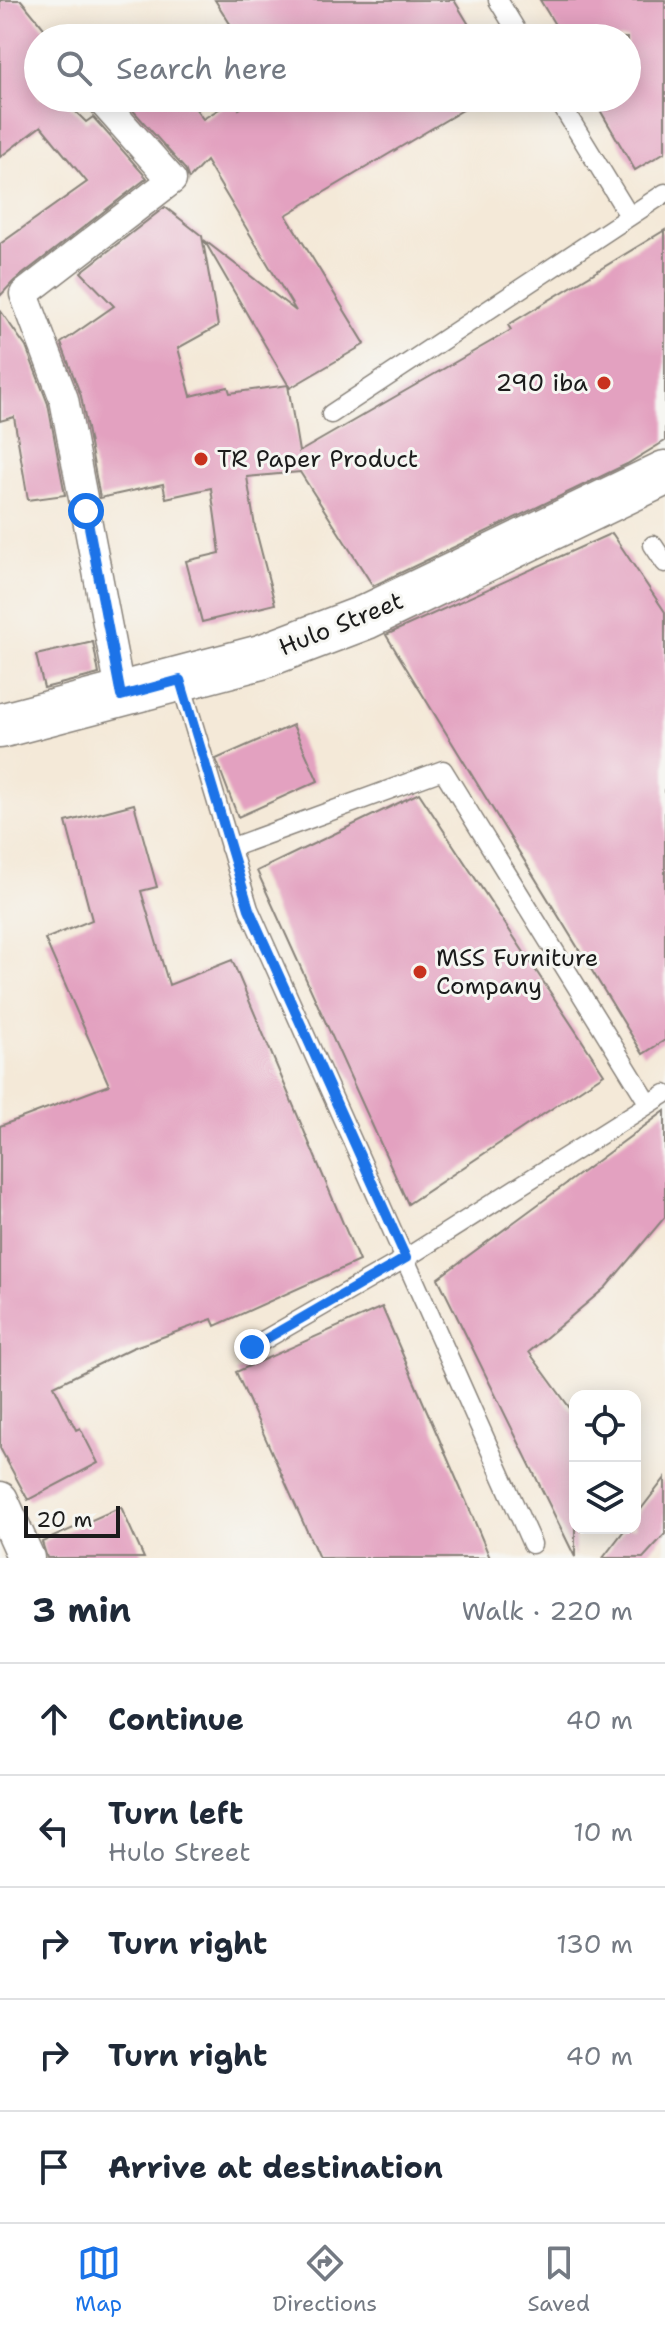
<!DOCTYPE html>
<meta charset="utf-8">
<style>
body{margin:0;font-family:"Shantell Sans",sans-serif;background:#f2f2f3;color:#1f2937}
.controls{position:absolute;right:24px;bottom:24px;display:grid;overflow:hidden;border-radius:16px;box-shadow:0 4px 20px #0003}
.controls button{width:72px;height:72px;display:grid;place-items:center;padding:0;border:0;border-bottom:2px solid #e0e1e3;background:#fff;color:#1f2937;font:40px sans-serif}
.scale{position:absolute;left:24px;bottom:20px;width:96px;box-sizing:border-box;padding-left:8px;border:4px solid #1c1c1c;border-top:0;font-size:22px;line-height:28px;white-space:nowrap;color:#1c1c1c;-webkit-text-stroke:6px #f6f6f2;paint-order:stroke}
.stop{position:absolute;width:24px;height:24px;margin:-18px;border:6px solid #1a73e8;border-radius:50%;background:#fff}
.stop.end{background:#1a73e8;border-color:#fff;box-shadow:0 2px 8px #0008}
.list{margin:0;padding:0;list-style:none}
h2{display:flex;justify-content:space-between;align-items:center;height:104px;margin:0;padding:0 32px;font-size:34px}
h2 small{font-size:26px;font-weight:400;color:#747a83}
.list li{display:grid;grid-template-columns:52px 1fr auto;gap:24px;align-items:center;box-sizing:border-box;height:112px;padding:0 32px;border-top:2px solid #e0e1e3}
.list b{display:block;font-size:30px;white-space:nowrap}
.list p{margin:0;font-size:26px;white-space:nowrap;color:#747a83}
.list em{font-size:26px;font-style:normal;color:#747a83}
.icon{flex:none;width:44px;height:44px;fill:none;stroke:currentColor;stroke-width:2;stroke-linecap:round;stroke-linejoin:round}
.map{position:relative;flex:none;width:665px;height:1558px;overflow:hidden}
.search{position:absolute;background:#fff;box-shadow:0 4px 20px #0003;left:24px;right:24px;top:24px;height:88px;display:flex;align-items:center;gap:20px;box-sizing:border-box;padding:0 28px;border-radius:44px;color:#747a83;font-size:30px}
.sheet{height:664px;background:#fff}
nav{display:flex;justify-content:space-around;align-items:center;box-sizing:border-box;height:112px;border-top:2px solid #e0e1e3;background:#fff;font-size:22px;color:#747a83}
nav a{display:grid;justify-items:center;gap:4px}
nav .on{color:#1a73e8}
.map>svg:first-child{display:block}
</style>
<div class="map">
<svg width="665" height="1558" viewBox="0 0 665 1558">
<rect width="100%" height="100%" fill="#f6f6f2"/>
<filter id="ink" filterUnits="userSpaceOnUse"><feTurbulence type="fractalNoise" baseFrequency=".0125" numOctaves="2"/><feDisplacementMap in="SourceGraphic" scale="16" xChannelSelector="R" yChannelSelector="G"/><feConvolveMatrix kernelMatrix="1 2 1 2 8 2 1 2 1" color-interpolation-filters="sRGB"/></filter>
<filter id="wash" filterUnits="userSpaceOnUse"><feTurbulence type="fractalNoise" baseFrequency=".006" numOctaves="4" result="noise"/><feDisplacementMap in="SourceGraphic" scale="32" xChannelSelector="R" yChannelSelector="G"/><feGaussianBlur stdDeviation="1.8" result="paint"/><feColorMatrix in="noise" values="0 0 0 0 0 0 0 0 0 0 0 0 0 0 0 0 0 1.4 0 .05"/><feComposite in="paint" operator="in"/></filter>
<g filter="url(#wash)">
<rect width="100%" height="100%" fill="#f4e9d8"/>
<g id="blocks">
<path fill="#e3a1c0" d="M0 0H21L52 38H38V98H62L86 122 93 117 147 178 14 281 0 296V244L87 182 41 126 0 157Z
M215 0H454L477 38H239Z
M540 0H665V152L635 170 593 98H627V38H563Z
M122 98H188L203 119 234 100 239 109 257 98H483L286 215 365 344 290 388 204 240 296 311 206 161 189 179 185 169Z
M165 207 202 236 218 326 178 348 191 396 228 387 230 393 288 385 299 452 511 330 508 325 665 230V441L627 464 373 586 300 472 247 477 255 527 275 604 202 622 186 561 220 553 211 488 166 498 163 484 100 498 81 396 61 343 114 306 81 272Z
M0 310 26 347 48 404 65 495 28 500 14 417 0 421Z
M612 533 665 612V1040L643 1054 386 635Z
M93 642 99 674 44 688 36 655Z
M293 725 318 781 238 817 216 759Z
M419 793 604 1074 408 1204 257 871Z
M134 804 157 887 141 891 169 985 232 960 359 1261 215 1326 212 1319 132 1348 54 1386 76 1430 80 1428 98 1463 28 1500 0 1448V1126L109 1085 45 939 92 920 66 822Z
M665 1111V1217L606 1287 529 1352 575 1415V1557L438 1278Z
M382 1307 469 1508 490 1558H319L236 1372Z
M665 1478V1534L643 1558H603L626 1528H635V1517Z
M121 1507 144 1558H47L42 1542Z"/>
</g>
</g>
<g filter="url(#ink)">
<use href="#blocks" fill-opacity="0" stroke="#88827a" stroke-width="2"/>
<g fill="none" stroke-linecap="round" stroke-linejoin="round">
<g stroke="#88827a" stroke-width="21">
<path id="service" d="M498 0 521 38
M557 98 628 214
M331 414 665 193
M653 545 665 563
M180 680 249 909 532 1544
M230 848 443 770 649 1104
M252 1347 406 1258 665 1094"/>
</g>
<g stroke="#88827a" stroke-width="31">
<path id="pedestrian" d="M99 98 172 180 24 294 64 399 121 696"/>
</g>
<g stroke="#88827a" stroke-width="39">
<path id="minor" d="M0 1500 26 1558"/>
</g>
<g stroke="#88827a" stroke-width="47">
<path id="tertiary" d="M0 726 261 657 366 617 665 473"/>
</g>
<use href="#service" stroke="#fff" stroke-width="18"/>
<use href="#pedestrian" stroke="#fff" stroke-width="28"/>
<use href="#minor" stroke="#fff" stroke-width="36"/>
<use href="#tertiary" stroke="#fff" stroke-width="44"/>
</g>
</g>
<g fill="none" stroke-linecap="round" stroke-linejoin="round" filter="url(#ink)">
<path stroke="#1a73e8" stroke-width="10" d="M86 511 121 696 180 680 249 909 406 1258 252 1347"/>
</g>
<g fill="#c8321e" stroke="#f6f6f2" stroke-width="3">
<circle cx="604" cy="383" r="8"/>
<circle cx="201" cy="459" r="8"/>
<circle cx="420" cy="972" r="8"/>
</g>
<g text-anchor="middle" stroke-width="6" stroke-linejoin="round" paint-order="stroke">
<g font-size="24" fill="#1c1c1c" stroke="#f6f6f2" text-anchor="start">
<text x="588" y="391" text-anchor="end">290 iba</text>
<text x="217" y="467">TR Paper Product</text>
<text x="436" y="966">MSS Furniture<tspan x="436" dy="28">Company</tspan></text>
</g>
<g font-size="24" fill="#1c1c1c" stroke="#f6f6f2">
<text transform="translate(341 624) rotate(-22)" y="8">Hulo Street</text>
</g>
</g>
</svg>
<div class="controls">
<button><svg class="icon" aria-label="locate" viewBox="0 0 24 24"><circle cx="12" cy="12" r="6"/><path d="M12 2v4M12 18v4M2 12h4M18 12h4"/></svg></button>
<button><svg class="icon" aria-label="layers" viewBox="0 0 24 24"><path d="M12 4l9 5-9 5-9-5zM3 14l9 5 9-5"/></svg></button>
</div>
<div class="scale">20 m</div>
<div class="stop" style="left:86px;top:511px"></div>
<div class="stop end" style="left:252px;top:1347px"></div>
<div class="search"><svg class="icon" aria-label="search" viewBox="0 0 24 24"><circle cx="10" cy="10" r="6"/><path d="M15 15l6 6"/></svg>Search here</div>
</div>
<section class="sheet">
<h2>3 min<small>Walk · 220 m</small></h2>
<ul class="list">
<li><svg class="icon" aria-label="ahead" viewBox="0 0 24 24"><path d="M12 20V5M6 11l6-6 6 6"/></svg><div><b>Continue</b></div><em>40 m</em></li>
<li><svg class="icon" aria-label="left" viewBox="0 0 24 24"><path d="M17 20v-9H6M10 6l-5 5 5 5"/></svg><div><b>Turn left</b><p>Hulo Street</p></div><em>10 m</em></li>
<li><svg class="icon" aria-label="right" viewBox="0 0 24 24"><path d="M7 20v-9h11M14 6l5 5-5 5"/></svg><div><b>Turn right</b></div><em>130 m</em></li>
<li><svg class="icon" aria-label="right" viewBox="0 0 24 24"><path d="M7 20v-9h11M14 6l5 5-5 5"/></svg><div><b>Turn right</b></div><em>40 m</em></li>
<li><svg class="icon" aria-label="arrive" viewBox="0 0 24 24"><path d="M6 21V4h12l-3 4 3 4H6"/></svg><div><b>Arrive at destination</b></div></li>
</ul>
</section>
<nav>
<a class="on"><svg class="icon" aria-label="map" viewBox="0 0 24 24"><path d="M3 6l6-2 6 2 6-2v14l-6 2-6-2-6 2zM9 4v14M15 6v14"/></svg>Map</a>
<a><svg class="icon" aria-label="directions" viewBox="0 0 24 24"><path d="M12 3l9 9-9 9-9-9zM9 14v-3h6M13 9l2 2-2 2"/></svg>Directions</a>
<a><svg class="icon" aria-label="saved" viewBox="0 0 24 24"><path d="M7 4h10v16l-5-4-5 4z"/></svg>Saved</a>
</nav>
